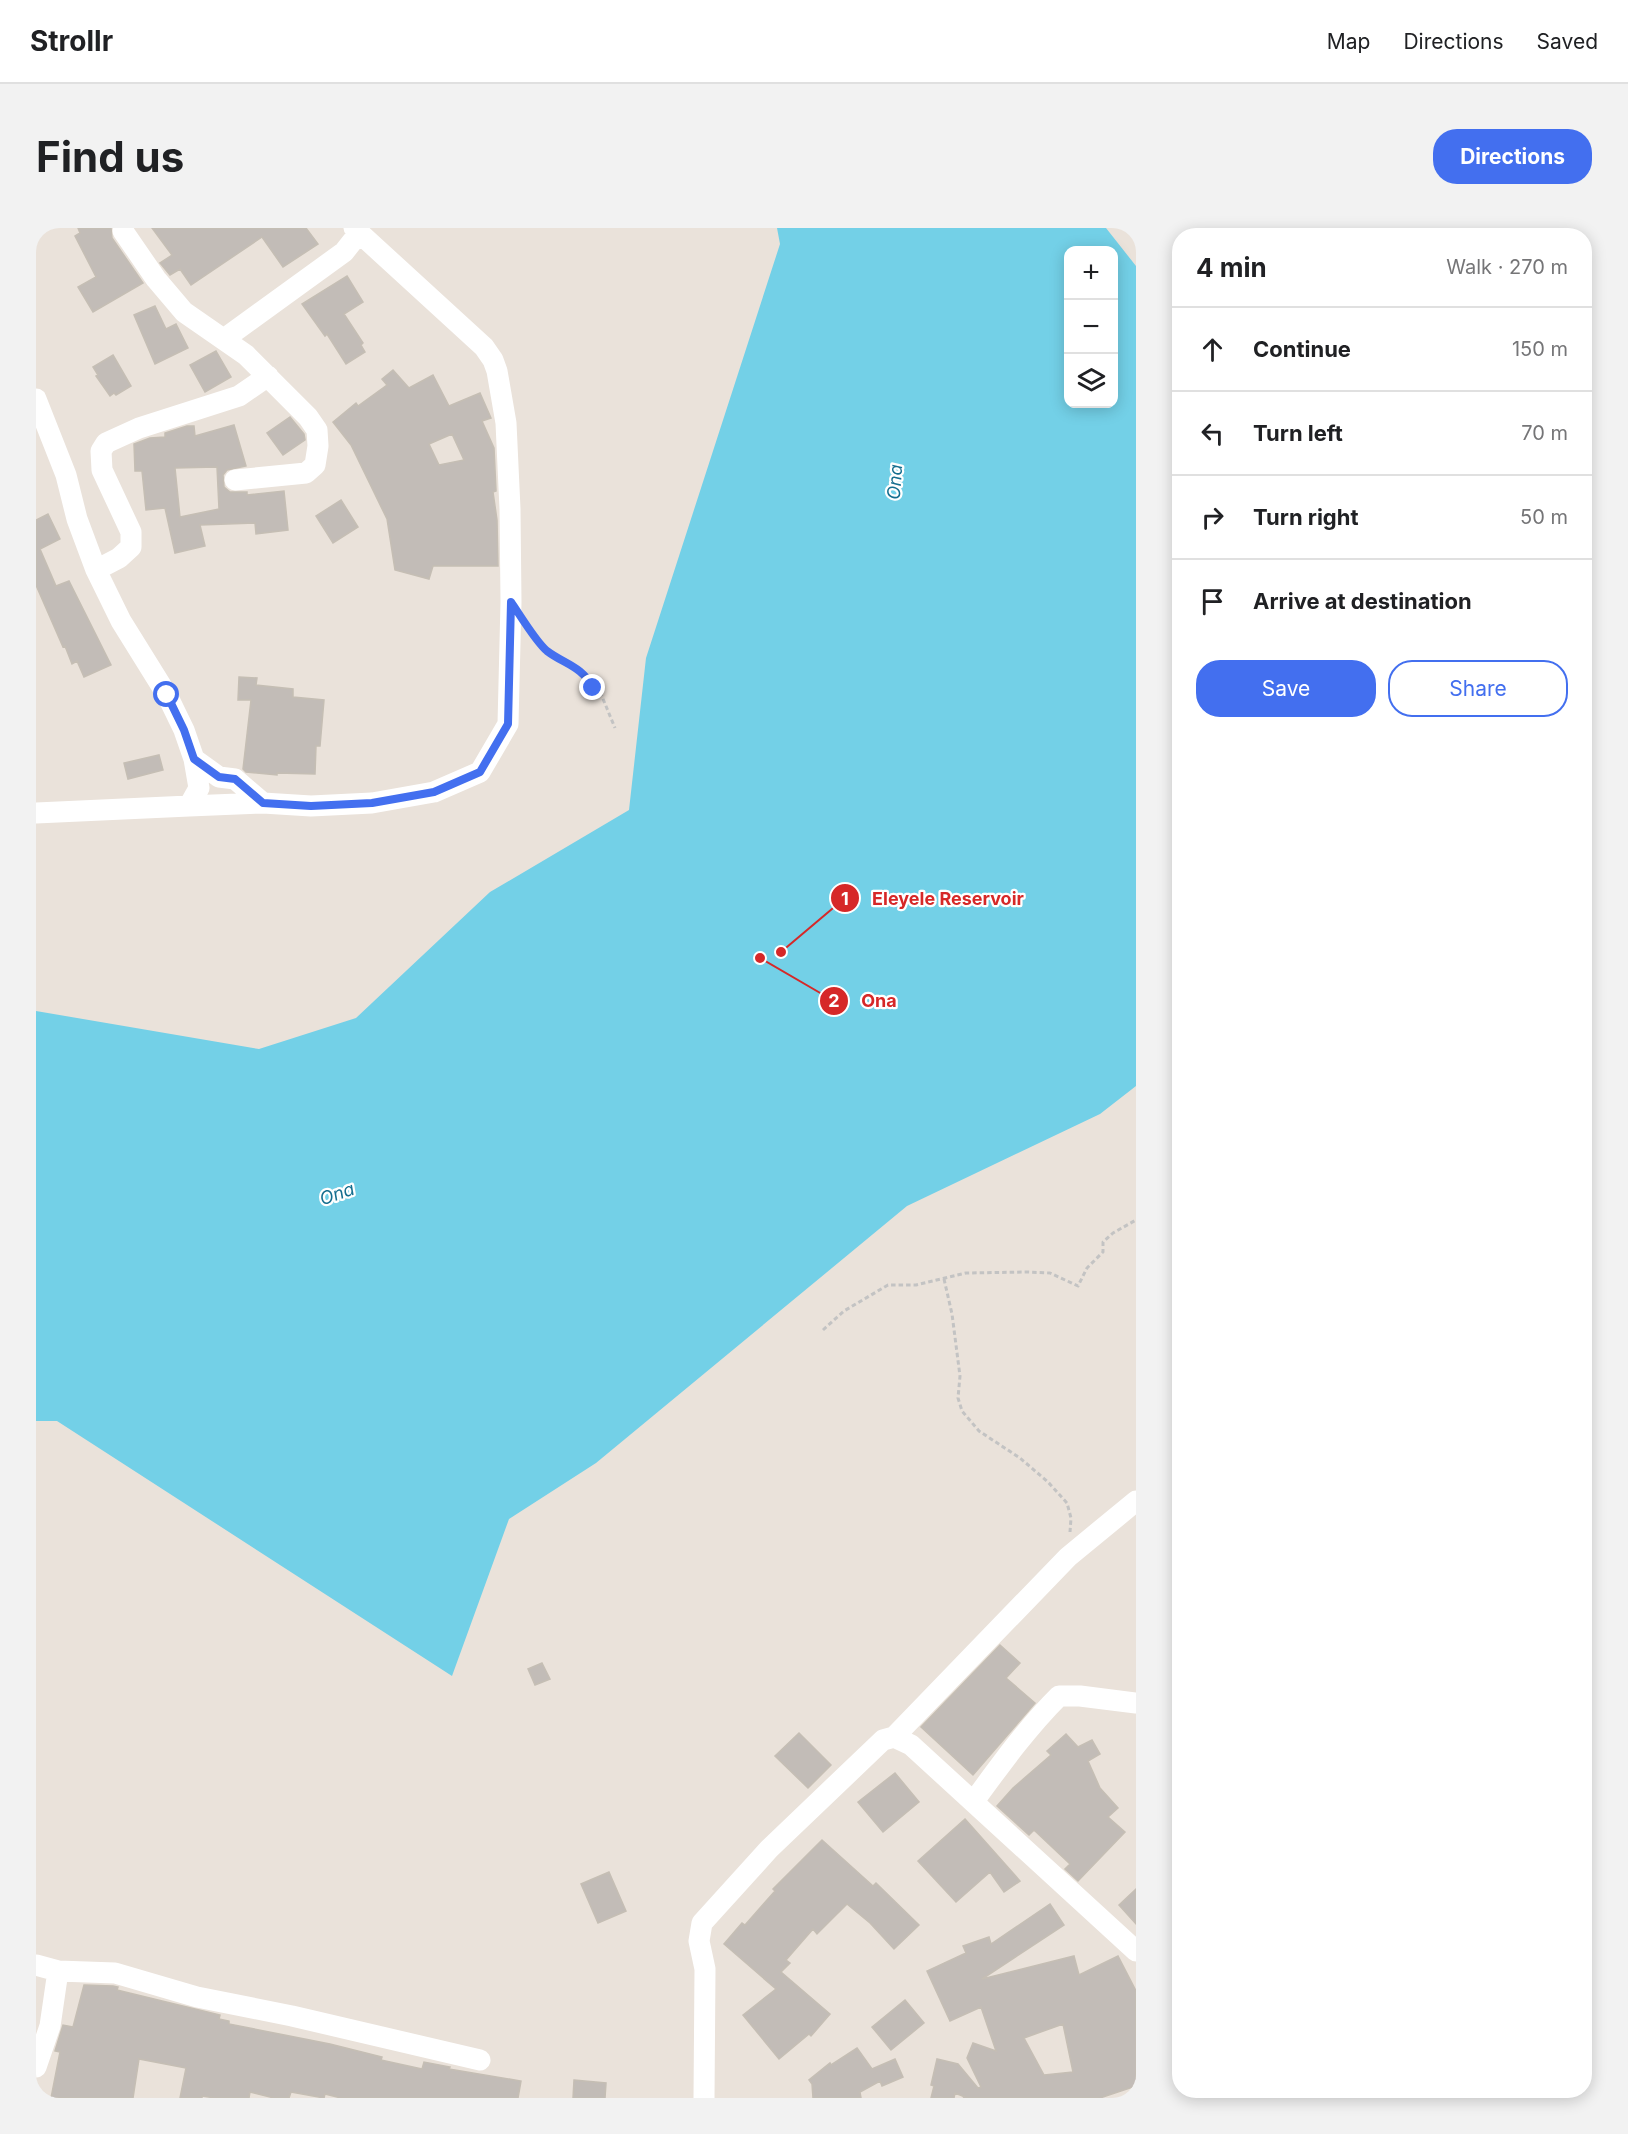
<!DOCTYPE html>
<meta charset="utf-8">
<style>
body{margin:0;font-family:Inter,sans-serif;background:#f2f2f2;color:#202124}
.controls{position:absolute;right:18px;top:18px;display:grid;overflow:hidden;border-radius:12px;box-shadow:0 3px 15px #0003}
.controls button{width:54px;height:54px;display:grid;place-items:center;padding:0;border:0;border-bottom:2px solid #e0e0e0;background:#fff;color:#202124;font:30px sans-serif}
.stop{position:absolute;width:18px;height:18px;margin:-14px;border:4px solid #436fef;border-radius:50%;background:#fff}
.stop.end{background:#436fef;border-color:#fff;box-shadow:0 2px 6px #0008}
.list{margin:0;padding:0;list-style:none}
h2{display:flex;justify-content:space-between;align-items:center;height:78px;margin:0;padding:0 24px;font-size:26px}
h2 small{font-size:20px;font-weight:400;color:#757577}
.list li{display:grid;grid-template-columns:39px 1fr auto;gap:18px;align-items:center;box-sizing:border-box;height:84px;padding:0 24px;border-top:2px solid #e0e0e0}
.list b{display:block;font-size:22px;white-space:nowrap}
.list em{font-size:20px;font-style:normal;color:#757577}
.actions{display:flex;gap:12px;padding:18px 24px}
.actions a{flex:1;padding:14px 0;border:2px solid #436fef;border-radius:24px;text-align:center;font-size:21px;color:#436fef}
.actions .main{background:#436fef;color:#fff}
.icon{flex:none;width:33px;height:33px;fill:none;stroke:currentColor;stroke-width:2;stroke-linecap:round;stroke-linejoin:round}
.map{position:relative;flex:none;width:1100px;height:1870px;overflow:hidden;border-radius:24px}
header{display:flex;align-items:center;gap:36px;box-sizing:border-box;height:84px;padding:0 30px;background:#fff;border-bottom:2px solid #e0e0e0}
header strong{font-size:28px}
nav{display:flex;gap:33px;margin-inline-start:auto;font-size:21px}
.intro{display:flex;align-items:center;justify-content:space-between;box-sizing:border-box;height:144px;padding:0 36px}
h1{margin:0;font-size:42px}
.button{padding:15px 27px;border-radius:24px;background:#436fef;color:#fff;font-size:21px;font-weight:700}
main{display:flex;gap:36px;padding:0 36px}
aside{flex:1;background:#fff;border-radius:24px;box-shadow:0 3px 15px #0003}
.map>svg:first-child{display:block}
</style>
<header>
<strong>Strollr</strong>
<nav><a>Map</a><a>Directions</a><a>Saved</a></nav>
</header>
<div class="intro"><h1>Find us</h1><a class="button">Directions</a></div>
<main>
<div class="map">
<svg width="1100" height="1870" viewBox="0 0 1100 1870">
<rect width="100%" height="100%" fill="#eae2da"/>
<path fill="#73d0e7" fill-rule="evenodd" d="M741 0H1070L1100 38V858L1064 886 871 978 560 1235 473 1291 416 1448 21 1193H0V783L223 821 320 790 454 664 593 582 610 430 744 16ZM1032 22H1078V176H1032Z"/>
<path fill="#c2bcb7" stroke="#c5beb4" stroke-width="1.5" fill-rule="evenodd" d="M42 0H75L76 10 107 55 57 84 42 59 60 49 39 8 44 5Z
M116 0H270L282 16 247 39 226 9 155 57 144 41 134 47 124 35 136 27Z
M311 48 327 74 308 86 327 115 325 117 329 124 310 136 291 106 289 108 266 76Z
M119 78 130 101 140 96 152 120 119 136 98 87Z
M180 123 195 149 169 164 154 137Z
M77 127 95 158 80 167 78 165 74 168 60 148 62 147 57 139Z
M357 142 373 160 397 147 413 178 444 165 455 190 446 193 458 220 460 263 457 264 461 292 462 338H397L393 351 359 342 351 291 315 217 297 194 320 175 322 178 351 157 346 151ZM416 206 428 232 403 237 393 216Z
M254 189 268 206 269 212 247 227 231 205Z
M198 197 210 238 191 242 187 247 188 259 194 264H211V267L248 263 252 302 220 306 219 295 164 297 169 318 139 325 129 280 110 282 106 243H99L98 216 114 210 129 209V205L151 198H158L159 208ZM181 239 183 281 144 289 139 240Z
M305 272 322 299 297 315 280 288Z
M12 286 24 311 4 321 20 358 33 353 75 437 48 449 41 433 36 436 29 418 27 419 0 357V292Z
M203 449 221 450 220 457 257 461V469L288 472 284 518H280L279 546 241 545V547L210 544 207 541 215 472H202Z
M123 527 127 542 92 551 88 535Z
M964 1417 984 1435 970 1450 999 1475 937 1547 885 1499Z
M506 1435 514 1451 499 1457 492 1441Z
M763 1505 795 1537 772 1560 739 1528Z
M1030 1506 1042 1519 1056 1512 1064 1526 1052 1533 1064 1560 1082 1580 1072 1589 1089 1604 1042 1653 1029 1641 1034 1636 998 1602 993 1607 961 1578 977 1560 1015 1527 1011 1523Z
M859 1545 883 1574 847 1604 822 1574Z
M929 1591 984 1653 968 1664 954 1644 920 1674 882 1633Z
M786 1612 837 1658 840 1655 883 1697 858 1721 834 1695 811 1676 781 1706 777 1701 750 1732 754 1735 745 1744 794 1786 775 1808 773 1806 743 1831 707 1787 740 1761 688 1716 706 1695 709 1697 739 1663 737 1661Z
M573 1644 590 1683 562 1695 545 1656Z
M1100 1661V1696L1083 1677Z
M1014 1676 1028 1697 946 1751 1038 1728 1043 1747 1082 1728 1100 1763V1858L1064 1870H927L929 1869 919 1865 918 1870H895L898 1858 895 1857 901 1831 922 1836 942 1860 945 1859 931 1830 937 1815 960 1823 945 1779 914 1793 891 1743 930 1725 927 1718 953 1709 955 1716ZM1027 1796 1037 1844 1008 1847 988 1810Z
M48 1757 77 1758 82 1759 81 1762 184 1787 183 1791 193 1793V1796L294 1816 346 1829 345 1832 386 1841 388 1834 414 1839 413 1841 485 1853 482 1870H305L289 1866 288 1870 255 1864 253 1870H238L214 1864 213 1870H179L166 1868V1870H144L150 1840 103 1831 97 1870H15L24 1824 19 1823 27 1797 37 1799Z
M869 1772 888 1795 855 1822 836 1799Z
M821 1820 836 1841 859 1831 867 1849 846 1858 844 1853 824 1864 825 1870H777L776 1856 773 1852 794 1835 795 1837Z
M538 1852 570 1855 569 1870H537Z"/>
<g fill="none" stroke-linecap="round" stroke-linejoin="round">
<path stroke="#c3c3c3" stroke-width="3" stroke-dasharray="4.5 3" stroke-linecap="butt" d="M493 400 510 422 530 433 542 442 553 452 557 461 565 466 579 500
M908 1051 916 1086 924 1148 922 1170 926 1183 943 1203 984 1230 1012 1254 1031 1275 1035 1290 1034 1304
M787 1102 808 1083 852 1057H880L930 1045 991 1044 1014 1045 1042 1058 1051 1040 1067 1024V1014L1077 1005 1100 992"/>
<path stroke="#fff" stroke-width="21" d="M87 3 120 51 148 84 210 127 272 189 281 202 282 218 279 237 270 245 199 252
M188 111 308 24 323 5
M0 171 30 247 41 291 60 342 85 393 131 467 148 502 158 531 163 560 153 578 0 585
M60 342 83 330 95 319V304L66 242 65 223 70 215 103 200 203 168 232 148
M158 531 183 549 199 551 227 575
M153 578 227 575 275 578 336 575 398 564 444 544 472 496 475 374 474 281 470 195 461 143 457 132 448 119 318 0
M858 1509 875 1517 1100 1723
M938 1573C965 1536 991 1500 1023 1468H1044L1100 1475
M0 1737 22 1743 79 1745 161 1769 256 1788 444 1832
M0 1839 14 1798 22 1743
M668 1870 669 1741 663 1713 666 1695 733 1621 847 1512 858 1509 1032 1329 1100 1273"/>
</g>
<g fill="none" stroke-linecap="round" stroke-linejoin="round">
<path stroke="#436fef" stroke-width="8" d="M131 467 148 502 158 531 183 549 199 551 227 575 275 578 336 575 398 564 444 544 472 496 475 374C484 387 500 414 511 423 528 436 546 438 557 460"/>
</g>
<g text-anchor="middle" stroke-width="4.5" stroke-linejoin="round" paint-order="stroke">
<g font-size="18" font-style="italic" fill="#156e8f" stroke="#fff">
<text transform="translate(859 254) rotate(-86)" y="6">Ona</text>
<text transform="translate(301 966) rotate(-19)" y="6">Ona</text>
</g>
</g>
<path fill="none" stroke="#d62828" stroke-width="2" d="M745 724L809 670M724 730L798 773"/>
<g fill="#d62828" stroke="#fff" stroke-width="2">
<circle cx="745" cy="724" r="6"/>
<circle cx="724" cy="730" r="6"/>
<circle cx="809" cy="670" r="15"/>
<circle cx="798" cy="773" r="15"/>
</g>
<g font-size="18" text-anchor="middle" font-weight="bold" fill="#fff">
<text x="809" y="677">1</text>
<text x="798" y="779">2</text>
</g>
<g font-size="18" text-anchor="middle" font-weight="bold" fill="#d62828" stroke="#fff" stroke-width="4.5" stroke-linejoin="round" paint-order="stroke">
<text x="912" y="677">Eleyele Reservoir</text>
<text x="843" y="779">Ona</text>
</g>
</svg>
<div class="controls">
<button>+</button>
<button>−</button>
<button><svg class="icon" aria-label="layers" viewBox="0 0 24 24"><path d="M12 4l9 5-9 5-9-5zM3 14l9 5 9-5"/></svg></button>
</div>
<div class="stop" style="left:131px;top:467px"></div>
<div class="stop end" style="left:557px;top:460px"></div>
</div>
<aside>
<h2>4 min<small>Walk · 270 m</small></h2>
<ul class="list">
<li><svg class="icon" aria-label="ahead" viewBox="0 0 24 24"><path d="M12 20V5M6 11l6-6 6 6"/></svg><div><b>Continue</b></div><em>150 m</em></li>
<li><svg class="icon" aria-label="left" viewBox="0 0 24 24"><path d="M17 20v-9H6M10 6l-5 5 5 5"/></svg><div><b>Turn left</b></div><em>70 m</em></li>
<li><svg class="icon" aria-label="right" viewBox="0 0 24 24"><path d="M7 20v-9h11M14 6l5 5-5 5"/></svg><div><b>Turn right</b></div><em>50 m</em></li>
<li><svg class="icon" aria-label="arrive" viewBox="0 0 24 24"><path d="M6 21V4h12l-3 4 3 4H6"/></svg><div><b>Arrive at destination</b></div></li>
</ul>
<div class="actions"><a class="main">Save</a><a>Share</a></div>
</aside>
</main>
